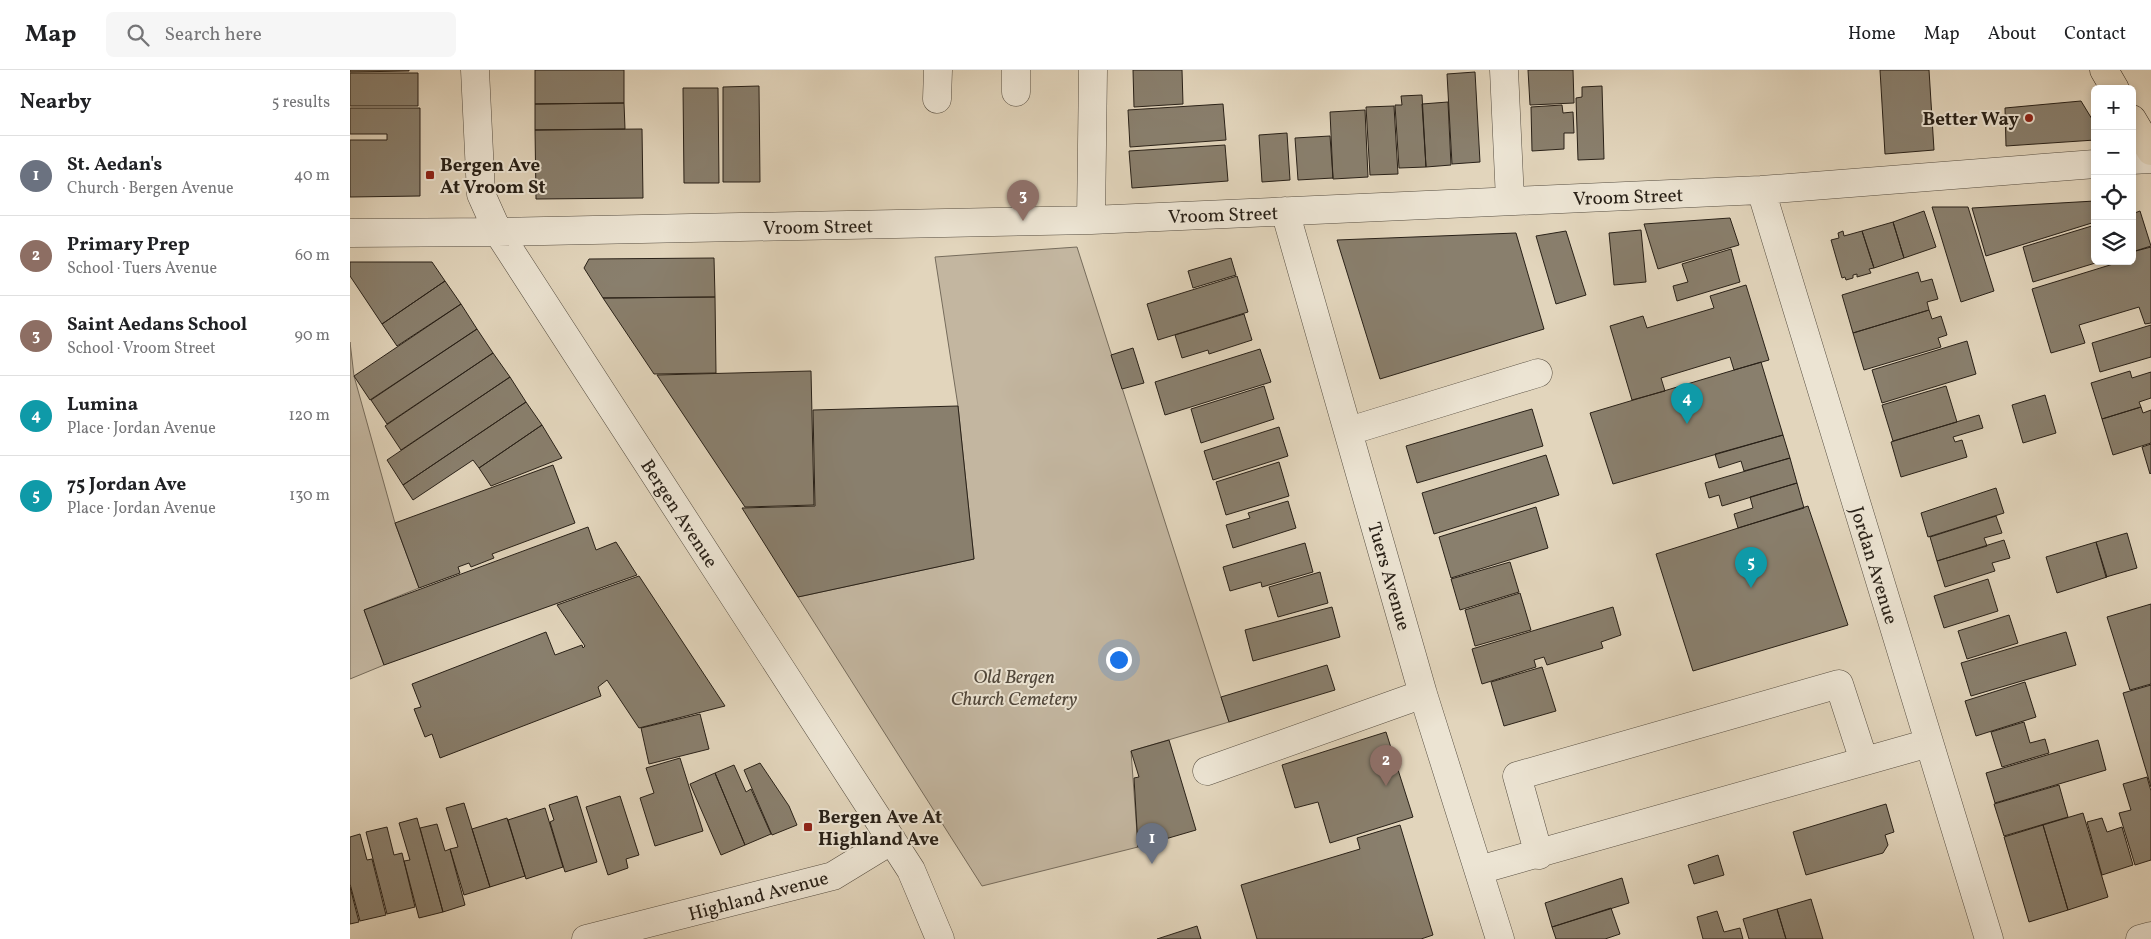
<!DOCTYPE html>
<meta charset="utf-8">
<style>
body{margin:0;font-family:Vollkorn,serif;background:#f6f6f6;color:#202124}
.controls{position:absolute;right:15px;top:15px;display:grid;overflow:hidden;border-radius:8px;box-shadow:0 2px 8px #0003}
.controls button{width:45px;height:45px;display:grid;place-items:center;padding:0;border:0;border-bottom:1px solid #e0e0e0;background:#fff;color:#202124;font:25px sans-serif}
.you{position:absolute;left:768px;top:589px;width:18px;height:18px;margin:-12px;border:4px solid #fff;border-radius:50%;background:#1a73e8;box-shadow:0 0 0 8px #1a73e833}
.badge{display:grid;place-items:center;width:32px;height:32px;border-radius:50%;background:#8f2418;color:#fff;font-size:16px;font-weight:700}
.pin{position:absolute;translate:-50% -41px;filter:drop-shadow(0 1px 2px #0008)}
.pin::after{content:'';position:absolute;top:26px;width:18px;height:15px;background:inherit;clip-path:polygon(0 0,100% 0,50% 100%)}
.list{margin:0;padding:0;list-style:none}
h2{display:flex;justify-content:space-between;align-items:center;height:65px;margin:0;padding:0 20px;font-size:21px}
h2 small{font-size:16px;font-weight:400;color:#757577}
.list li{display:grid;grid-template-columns:32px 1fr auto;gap:15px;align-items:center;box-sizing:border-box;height:80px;padding:0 20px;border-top:1px solid #e0e0e0}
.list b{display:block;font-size:19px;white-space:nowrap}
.list p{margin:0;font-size:16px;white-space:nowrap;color:#757577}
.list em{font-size:16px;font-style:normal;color:#757577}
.icon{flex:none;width:28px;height:28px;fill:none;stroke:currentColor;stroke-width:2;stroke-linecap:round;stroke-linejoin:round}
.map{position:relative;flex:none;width:1801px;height:869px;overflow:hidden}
header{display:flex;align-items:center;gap:30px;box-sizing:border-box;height:70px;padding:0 25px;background:#fff;border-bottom:1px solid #e0e0e0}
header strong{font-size:24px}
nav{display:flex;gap:28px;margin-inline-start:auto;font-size:18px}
.search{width:350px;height:45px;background:#f6f6f6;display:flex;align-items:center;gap:12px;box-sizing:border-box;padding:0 18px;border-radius:8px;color:#757577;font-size:19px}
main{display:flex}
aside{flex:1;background:#fff}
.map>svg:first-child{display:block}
</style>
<header>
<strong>Map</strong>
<div class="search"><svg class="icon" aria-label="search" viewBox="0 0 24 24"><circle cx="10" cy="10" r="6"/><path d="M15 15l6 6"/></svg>Search here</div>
<nav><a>Home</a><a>Map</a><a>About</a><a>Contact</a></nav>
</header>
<main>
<aside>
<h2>Nearby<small>5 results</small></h2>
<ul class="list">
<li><span class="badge" style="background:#6b7280">1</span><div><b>St. Aedan's</b><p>Church · Bergen Avenue</p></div><em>40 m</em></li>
<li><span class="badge" style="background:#8d6e63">2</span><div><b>Primary Prep</b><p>School · Tuers Avenue</p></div><em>60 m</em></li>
<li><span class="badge" style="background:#8d6e63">3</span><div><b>Saint Aedans School</b><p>School · Vroom Street</p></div><em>90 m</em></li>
<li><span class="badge" style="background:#0f9aa8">4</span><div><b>Lumina</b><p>Place · Jordan Avenue</p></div><em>120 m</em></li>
<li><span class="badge" style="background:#0f9aa8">5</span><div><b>75 Jordan Ave</b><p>Place · Jordan Avenue</p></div><em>130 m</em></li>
</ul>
</aside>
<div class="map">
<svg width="1801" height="869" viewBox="0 0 1801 869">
<rect width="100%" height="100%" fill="#e2d5bc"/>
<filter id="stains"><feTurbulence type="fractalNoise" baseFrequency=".004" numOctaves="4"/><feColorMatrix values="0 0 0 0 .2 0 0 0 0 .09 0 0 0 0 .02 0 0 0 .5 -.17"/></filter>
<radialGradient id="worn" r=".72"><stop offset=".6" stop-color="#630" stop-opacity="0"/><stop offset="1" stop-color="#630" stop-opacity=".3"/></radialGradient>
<path fill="#c3b6a0" stroke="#766c5c" d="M727 177 879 652 781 681 788 777 632 816 448 527 624 489 608 336 585 187Z
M0 272 4 306 45 453 69 518 14 540 34 595 0 609Z"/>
<path fill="#897f6d" stroke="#292118" d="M0 0H59V1L0 2Z
M185 0H274V33L185 34Z
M783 0H832L833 34 784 37Z
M1178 0H1223L1224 33 1180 35Z
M1530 0H1579L1584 80 1535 84Z
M1125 2 1130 92 1102 94 1097 4Z
M0 3H68V36H0Z
M409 16 410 112H373V17Z
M1252 16 1254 89 1228 90 1226 28 1232 27V17Z
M333 18H368L369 113H334Z
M1072 25 1076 97 1049 98 1045 35H1052L1051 26Z
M1731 31 1745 54V70L1656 76 1655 38Z
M1098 32 1101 95 1076 97 1072 34Z
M274 33 275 59 185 60V34Z
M873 34 876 70 780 77 778 40Z
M1212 35 1213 43 1223 42 1224 63H1214V79L1182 81 1181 37Z
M1044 36 1048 104 1020 105 1016 37Z
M0 38H70V126L0 127V70H37V64H0Z
M1015 40 1018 107 983 109 980 42Z
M292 59 293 128 186 129 185 60Z
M937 63 940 110 912 112 909 65Z
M980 66 983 108 948 110 945 68Z
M875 75 878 111 782 118 779 81Z
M1745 131V152L1636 186 1622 138Z
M1582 137H1618L1644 221 1611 232Z
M1574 141 1586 177 1554 188 1543 152Z
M1790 141 1801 176 1782 182V144Z
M1380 148 1389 175 1308 199 1294 154Z
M1543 152 1554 188 1524 198 1512 161Z
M1745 155V191H1752L1683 212 1673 177Z
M1291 160 1296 212 1264 215 1259 163Z
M1216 161 1236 225 1206 234 1186 166Z
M1493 161 1494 166 1512 161 1524 198 1519 199 1521 203 1507 207V204L1503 205V208L1496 210 1495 207 1492 208 1481 170 1489 168 1488 163Z
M1166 163 1194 259 1030 309 987 170Z
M1801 177V253L1795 254 1789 237 1729 255 1735 273 1701 283 1682 219 1773 191H1782V182Z
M1381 179 1390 212 1327 231 1323 216 1338 212 1332 194Z
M364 188 365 227 253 228 234 198 239 189Z
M881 188 886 205 843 218 838 201Z
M0 192H82L95 211 32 254 0 206Z
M1568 202 1571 212 1582 209 1588 229 1577 232 1579 240 1503 263 1492 225Z
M887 206 898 242 808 270 797 234Z
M95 211 111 234 47 276 32 254Z
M1396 215 1419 290 1384 300 1380 287 1311 308 1315 321 1282 330 1260 256 1293 246 1297 258 1364 238 1360 226Z
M365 227 366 303 304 304 253 228Z
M111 234 127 259 20 330 4 306Z
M1579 240 1582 249 1591 246 1597 265 1588 268 1591 277 1514 300 1503 263Z
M894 244 902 270 859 284 858 280 832 288 825 265Z
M1801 255V287L1750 302 1742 273Z
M127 259 143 283 37 354 21 330Z
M1617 271 1626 304 1532 333 1522 300Z
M783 278 794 313 772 319 761 285Z
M910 279 921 312 815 345 805 312Z
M143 283 160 307 51 380 35 356Z
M1411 292 1433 365 1263 414 1240 343Z
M461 301 464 435 395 437 307 305Z
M1780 301 1782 308 1801 302V328L1789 332 1791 337 1752 349 1741 313Z
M160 307 176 332 53 415 37 390Z
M914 316 924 349 851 373 841 339Z
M1596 316 1607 352 1543 371 1532 335Z
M1695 325 1706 363 1673 373 1662 335Z
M176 332 192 355 129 398 123 390 63 430 53 415Z
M608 336 624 489 448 527 392 438 465 436 463 340Z
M1791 337 1793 343 1801 340V373L1763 385 1752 349Z
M1182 339 1193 376 1067 413 1056 376Z
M1629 345 1633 358 1603 367 1605 372 1612 370 1617 387 1551 407 1541 372Z
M192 355 212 388 141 416 129 398Z
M929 357 938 386 863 410 854 381Z
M1433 365 1440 388 1394 401 1391 391 1369 398 1365 384Z
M1801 374V403L1800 404 1792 377Z
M1196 385 1209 425 1084 464 1072 423Z
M1440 388 1447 413 1372 436 1369 425 1359 428 1355 413Z
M929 392 939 426 876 445 866 412Z
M203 395 225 453 142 484 144 488 121 497 119 493 108 497 110 503 69 518 45 453Z
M1447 413 1454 438 1388 458 1384 444 1403 438 1400 427Z
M1646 418 1654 443 1578 467 1571 443Z
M938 431 946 458 883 478 876 455 900 448 898 443Z
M1458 436 1498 555 1343 601 1306 484Z
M1186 437 1198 478 1101 508 1089 467Z
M1646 446 1652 463 1634 468 1637 476 1587 491 1580 467Z
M238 457 246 480 266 472 287 505 34 595 14 540Z
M1777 463 1787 498 1756 507 1746 472Z
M1654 470 1660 488 1642 493 1645 501 1595 517 1587 491Z
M1746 472 1757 507 1707 523 1696 487Z
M955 473 963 502 912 517 911 512 880 521 873 497Z
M1160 492 1169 522 1110 540 1101 509Z
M970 502 978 533 928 547 919 517Z
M289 506 375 636 289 658 257 610 248 617 251 626 90 688 82 664 75 667 64 639 71 637 62 614 196 562 205 585 232 575 233 578 235 576 207 535Z
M1638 509 1648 541 1594 558 1584 526Z
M1170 523 1181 560 1125 576 1115 540Z
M1801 534V614L1780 620 1757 547Z
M982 537 990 567 903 591 895 560Z
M1263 537 1271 565 1251 572 1253 578 1197 595 1194 587 1184 590 1186 597 1132 614 1122 579Z
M1659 545 1668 573 1617 589 1608 561Z
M1716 562 1726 595 1621 626 1611 593Z
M977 595 985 620 879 652 871 627Z
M1192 597 1206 641 1154 656 1141 612Z
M1675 612 1686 647 1626 666 1615 631Z
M1801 615V717L1773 623Z
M350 644 359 679 299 694 291 658Z
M1674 652 1680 673 1695 669 1699 683 1652 697 1641 662Z
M1036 662 1063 747 980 773 968 732 945 738 932 695Z
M819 670 846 760 788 777 784 708 789 707 781 681Z
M1748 670 1756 700 1645 733 1636 703Z
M330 688 353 761 305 776 290 728 304 723 296 698Z
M410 693 439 736 447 755 422 765 394 700Z
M384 695 396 722 401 719 421 764 395 775 365 703Z
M365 703 395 775 371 785 340 714Z
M1797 707 1801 721V790L1785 795 1769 743 1781 740 1773 714Z
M1709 715 1718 747 1654 766 1644 734Z
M227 726 247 792 215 802 200 752 204 750 199 735Z
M270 726 289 785 276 789 278 798 258 805 236 737Z
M114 733 140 817 114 825 100 779 108 777 96 738Z
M1536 734 1544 762 1535 765 1538 775 1533 783 1456 805 1443 762Z
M195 738 213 797 176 809 158 750Z
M1733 743 1758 827 1718 840 1693 755Z
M67 748 93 842 69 848 54 791 60 790 49 753Z
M157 748 175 806 140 817 122 759Z
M1752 748 1757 762 1772 757 1783 795 1752 805 1737 752Z
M87 754 95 781 100 779 115 835 93 842 70 758Z
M1050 755 1083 865 1071 869H907L891 815 1010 779 1007 768Z
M1693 755 1718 840 1679 852 1654 767Z
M37 757 44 785 52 783 65 837 37 844 16 762Z
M10 764 17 790 22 789 36 845 10 851 0 814V767Z
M1368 785 1374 805 1344 814 1338 795Z
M1272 808 1279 833 1202 857 1195 833Z
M0 817 9 852 0 854Z
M1461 829 1473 869H1436L1427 839Z
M1261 838 1270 864 1255 869H1206L1202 857Z
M1427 839 1436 869H1399L1393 849Z
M1367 841 1374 862 1390 858 1393 869H1353L1347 847Z
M847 856 851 869H807Z"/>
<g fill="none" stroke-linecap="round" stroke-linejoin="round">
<g stroke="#574e41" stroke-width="29">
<path id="minor" d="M125 0 131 124 148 162 561 800 590 869
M1154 0 1160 130
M666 22V0
M587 29 588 0
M1782 90 1801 89
M1411 120 1639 869
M935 141 1073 624 1150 869
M741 150 743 0
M0 163 148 162 741 150 1411 120 1745 94
M999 361 1188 303
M857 701 1073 624
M1189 785 1167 706 1489 614 1514 691
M1129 800 1579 673
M236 869 483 806 542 770
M1790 869 1801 866"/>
</g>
<g stroke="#292118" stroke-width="29">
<path id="major" d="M1754 0 1765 19
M1782 49 1801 81"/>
</g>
<use href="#minor" stroke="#ece4d3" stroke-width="28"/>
<use href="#major" stroke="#e2d5bc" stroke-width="28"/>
</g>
<g fill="#8f2418" stroke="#ece4d3" stroke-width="2">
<circle cx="1679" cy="48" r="5"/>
<rect x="75" y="100" width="10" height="10" rx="2.5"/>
<rect x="453" y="752" width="10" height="10" rx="2.5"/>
</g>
<g text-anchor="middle" stroke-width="4" stroke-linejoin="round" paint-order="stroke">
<g font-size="19" font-weight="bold" fill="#292118" stroke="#ece4d3" text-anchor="start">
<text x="1669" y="55" text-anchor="end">Better Way</text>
<text x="90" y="101">Bergen Ave<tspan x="90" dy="22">At Vroom St</tspan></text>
<text x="468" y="753">Bergen Ave At<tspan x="468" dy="22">Highland Ave</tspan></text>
</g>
<g font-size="19" fill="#292118" stroke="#ece4d3">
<text transform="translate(1278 126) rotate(-2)" y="7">Vroom Street</text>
<text transform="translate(873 144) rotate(-2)" y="7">Vroom Street</text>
<text transform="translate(468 156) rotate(-1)" y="7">Vroom Street</text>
<text transform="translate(330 443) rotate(57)" y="7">Bergen Avenue</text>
<text transform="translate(1525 495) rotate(73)" y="7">Jordan Avenue</text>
<text transform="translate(1040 506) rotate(74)" y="7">Tuers Avenue</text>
<text transform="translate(408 825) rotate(-15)" y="7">Highland Avenue</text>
</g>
<g font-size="19" font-style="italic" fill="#50463a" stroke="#ece4d3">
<text x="664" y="613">Old Bergen<tspan x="664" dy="22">Church Cemetery</tspan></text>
</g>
</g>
<rect width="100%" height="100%" filter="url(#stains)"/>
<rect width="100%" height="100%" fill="url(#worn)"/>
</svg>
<div class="controls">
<button>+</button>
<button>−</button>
<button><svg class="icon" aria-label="locate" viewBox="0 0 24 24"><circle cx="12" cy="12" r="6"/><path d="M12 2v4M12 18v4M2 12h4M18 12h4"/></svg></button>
<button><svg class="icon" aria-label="layers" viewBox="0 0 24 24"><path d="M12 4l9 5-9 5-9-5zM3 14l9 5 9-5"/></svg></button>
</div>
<div class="you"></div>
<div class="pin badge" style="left:802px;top:794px;background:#6b7280">1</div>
<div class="pin badge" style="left:1036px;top:716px;background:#8d6e63">2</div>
<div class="pin badge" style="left:673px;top:151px;background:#8d6e63">3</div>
<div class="pin badge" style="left:1337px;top:354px;background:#0f9aa8">4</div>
<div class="pin badge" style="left:1401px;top:518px;background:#0f9aa8">5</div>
</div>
</main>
